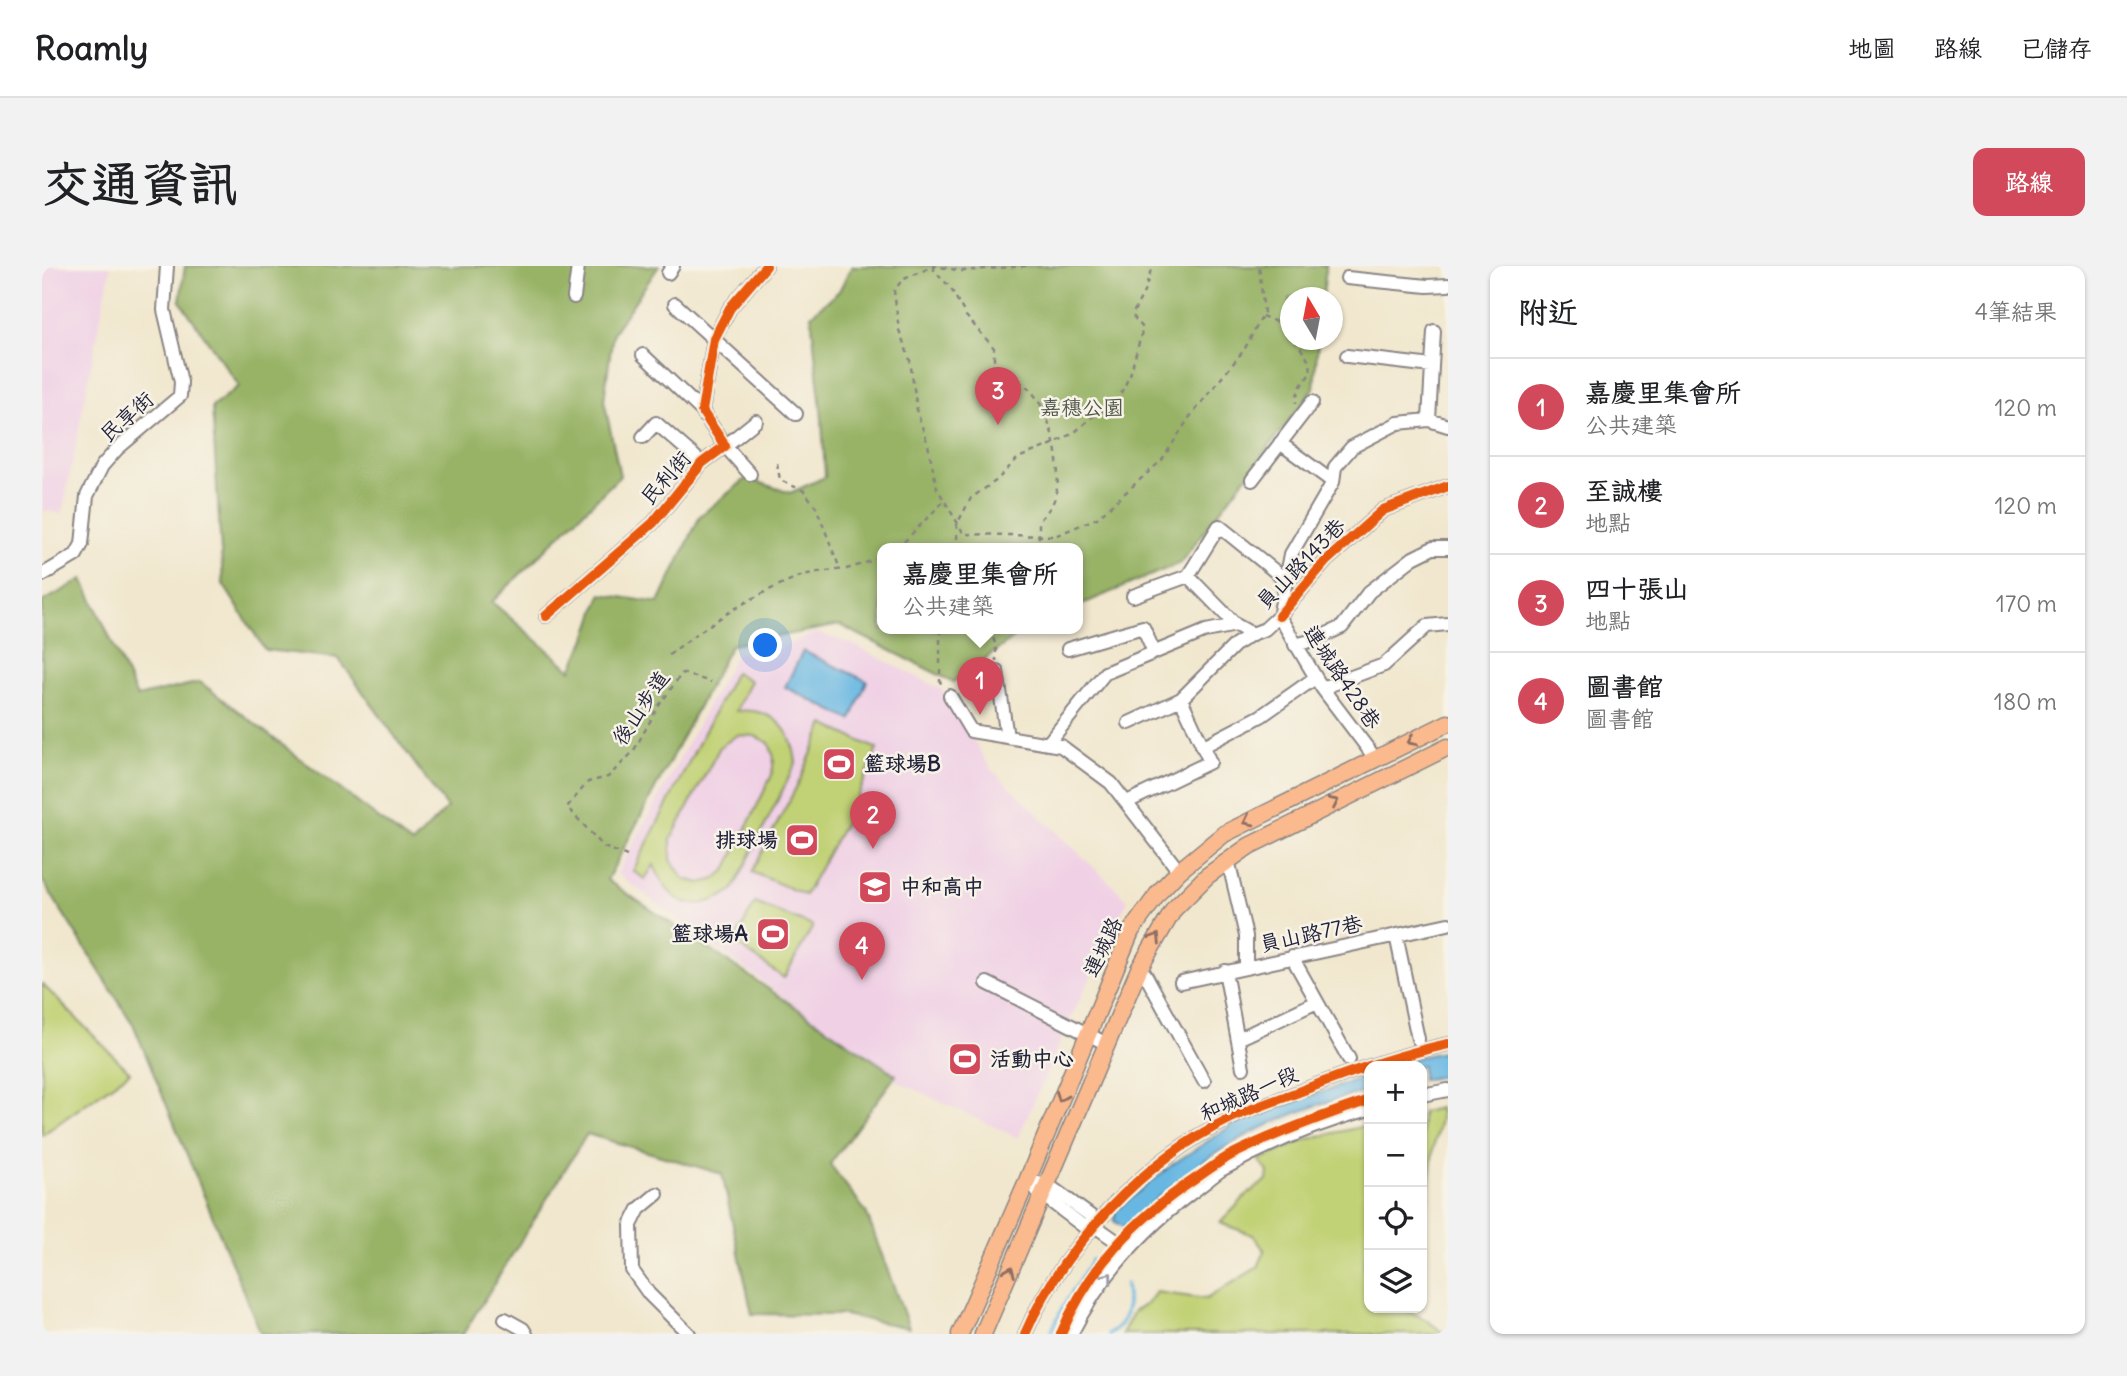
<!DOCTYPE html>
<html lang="zh-TW">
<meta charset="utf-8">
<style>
body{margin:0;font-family:Delius,"LXGW WenKai TC",sans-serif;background:#f2f2f2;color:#202124}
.controls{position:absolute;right:21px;bottom:21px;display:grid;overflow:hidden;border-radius:14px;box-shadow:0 2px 5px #0004}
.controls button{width:63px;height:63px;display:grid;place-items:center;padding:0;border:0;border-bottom:2px solid #e0e0e0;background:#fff;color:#202124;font:35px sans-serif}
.compass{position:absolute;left:1238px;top:21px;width:63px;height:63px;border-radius:50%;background:#fff;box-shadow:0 2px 5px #0004;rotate:350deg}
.you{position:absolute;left:724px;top:380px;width:24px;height:24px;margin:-18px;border:5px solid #fff;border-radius:50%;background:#1a73e8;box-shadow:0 0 0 10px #1a73e833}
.badge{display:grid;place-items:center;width:46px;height:46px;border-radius:50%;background:#d1495b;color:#fff;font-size:23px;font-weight:700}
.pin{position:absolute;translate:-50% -58px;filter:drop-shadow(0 2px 4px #0008)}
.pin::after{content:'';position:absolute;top:37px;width:24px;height:21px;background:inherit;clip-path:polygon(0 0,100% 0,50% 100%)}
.popup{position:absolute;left:835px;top:277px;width:206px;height:91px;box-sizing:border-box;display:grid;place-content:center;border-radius:14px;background:#fff;filter:drop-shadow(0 2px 5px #0005);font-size:23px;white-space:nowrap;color:#757577}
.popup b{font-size:26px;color:#202124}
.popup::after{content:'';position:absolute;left:50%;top:100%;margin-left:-14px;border:14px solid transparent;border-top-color:#fff}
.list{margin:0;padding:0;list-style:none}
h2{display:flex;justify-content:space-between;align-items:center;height:91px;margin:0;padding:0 28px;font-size:30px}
h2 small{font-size:23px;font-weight:400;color:#757577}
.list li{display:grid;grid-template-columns:46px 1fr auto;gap:21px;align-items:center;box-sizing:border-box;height:98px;padding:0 28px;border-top:2px solid #e0e0e0}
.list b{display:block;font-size:26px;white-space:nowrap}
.list p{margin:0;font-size:23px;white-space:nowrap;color:#757577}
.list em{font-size:23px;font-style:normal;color:#757577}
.icon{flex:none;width:38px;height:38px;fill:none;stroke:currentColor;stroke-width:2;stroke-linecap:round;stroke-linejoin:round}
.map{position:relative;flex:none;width:1406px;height:1068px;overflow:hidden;border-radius:14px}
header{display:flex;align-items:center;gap:42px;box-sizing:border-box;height:98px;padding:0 35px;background:#fff;border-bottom:2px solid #e0e0e0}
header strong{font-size:33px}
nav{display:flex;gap:38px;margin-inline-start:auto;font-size:24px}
.intro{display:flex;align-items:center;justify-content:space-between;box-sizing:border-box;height:168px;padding:0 42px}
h1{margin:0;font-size:49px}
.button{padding:18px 32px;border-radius:14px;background:#d1495b;color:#fff;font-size:24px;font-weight:700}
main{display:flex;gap:42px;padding:0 42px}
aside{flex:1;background:#fff;border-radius:14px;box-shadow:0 2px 5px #0004}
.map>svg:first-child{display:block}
</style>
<header>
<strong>Roamly</strong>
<nav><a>地圖</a><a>路線</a><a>已儲存</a></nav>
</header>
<div class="intro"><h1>交通資訊</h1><a class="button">路線</a></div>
<main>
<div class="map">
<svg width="1406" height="1068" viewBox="0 0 1406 1068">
<rect width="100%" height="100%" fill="#f7f3e8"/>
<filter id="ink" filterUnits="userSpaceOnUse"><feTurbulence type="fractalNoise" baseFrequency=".0143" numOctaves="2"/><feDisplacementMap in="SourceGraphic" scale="14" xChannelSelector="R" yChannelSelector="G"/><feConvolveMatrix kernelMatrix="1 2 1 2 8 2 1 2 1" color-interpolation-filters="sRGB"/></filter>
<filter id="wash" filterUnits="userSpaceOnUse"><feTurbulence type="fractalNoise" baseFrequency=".00686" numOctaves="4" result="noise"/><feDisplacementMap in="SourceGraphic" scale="28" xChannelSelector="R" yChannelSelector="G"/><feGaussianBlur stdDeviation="1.57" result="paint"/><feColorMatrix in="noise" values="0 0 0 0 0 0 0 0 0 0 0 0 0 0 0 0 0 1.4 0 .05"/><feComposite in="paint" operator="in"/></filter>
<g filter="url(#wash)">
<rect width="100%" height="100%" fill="#f1e7ce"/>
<path fill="#f0d0e5" d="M0 0H69L20 248 0 244Z
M774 367 808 377 899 423 950 504 1086 634 1026 758 976 872 857 816 575 608 695 386 716 390Z"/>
<path fill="#c1d174" stroke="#727a58" stroke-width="2" fill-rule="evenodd" d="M693 406 708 415 694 445C730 441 750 461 754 497L691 624C653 649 628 640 612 599L603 613 591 605ZM695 469 713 470 727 477 732 492 730 509 684 604 671 614 658 617 642 613 629 594V573L678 481Z
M782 458 835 483 811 542 763 629 710 606 758 514Z
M713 637 771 660 742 712 692 676Z
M0 718 88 806 0 869Z
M1397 842 1398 854 1391 883 1385 938 1380 942V846Z
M1327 859V980C1323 991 1319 1003 1327 1013V1042C1361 1042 1376 1044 1402 1068H1080L1092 1045 1105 1038 1114 1026 1164 1033 1216 1001 1223 985 1211 969 1178 957 1207 927 1225 914 1226 906 1217 894 1266 873Z"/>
<path fill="#98b366" stroke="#5d6a50" stroke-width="2" d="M143 0H617L571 67 562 134 578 210 450 336 529 404 543 375 559 328 617 337 658 250 705 212 748 227 783 211 780 153 769 49 797 25 810 0H1284L1281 31 1248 32V74H1276L1272 122 1138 297 1036 340V283H840V363H984L911 416 798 359 689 379 565 614 854 809 788 898 824 946 867 1062 802 1049 710 1048 680 908 545 868 421 1068H219L92 760 0 614V336L41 313 95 431 158 416 370 578 405 542 296 392 223 384 181 318 170 141 197 120 138 35Z"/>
<path fill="#67b7e2" stroke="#446c8e" stroke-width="2" d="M761 385 825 415 809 454 743 421Z
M1406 785V809L1380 814V800H1350L1376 791Z
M1327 809V825C1263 839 1195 868 1143 909 1122 925 1102 944 1082 962L1072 955 1074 944 1131 898 1192 858Z"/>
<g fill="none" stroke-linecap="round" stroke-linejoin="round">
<path stroke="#67b7e2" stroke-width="3.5" d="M1008 1068 1021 1041 1050 994
M1066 1068C1088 1055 1086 1041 1084 1018"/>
</g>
</g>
<g filter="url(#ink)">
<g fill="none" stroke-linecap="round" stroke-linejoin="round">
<g stroke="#8a8484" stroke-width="16">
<path id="minor" d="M626 7 631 0
M1305 12 1385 20 1406 19
M532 31 536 0
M633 38 754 148
M601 89 660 145
M1305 90 1390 100
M1387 154 1392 65
M601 171 614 157 660 197
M1238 177 1291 216
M708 208 683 180 714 155
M1210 214 1270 136
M0 309 34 289 40 278 45 230 60 200 75 183 138 130 139 116 122 44 125 0
M1146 310 1177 260 1245 315
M1091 330 1146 310 1194 359
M1238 346 1249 288 1291 216 1293 201 1310 181 1356 157 1387 154 1406 160
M504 350 611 257 660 197 683 180 660 145 672 73 688 42 724 0
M1237 350 1280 422 1333 492
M1253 379 1272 374 1300 361 1327 326 1371 292 1391 282H1406
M1026 383 1101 361 1112 386
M955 405 965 471
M1280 422 1342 399 1385 360 1406 358
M908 430 929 465 1019 480 1069 517 1137 605
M1139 433 1194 378 1210 368
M1007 476 1063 407 1164 365 1194 359 1210 368 1223 363 1237 350 1284 295 1341 244 1406 220
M1160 481 1219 450 1273 412
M1085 536 1168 496 1139 433 1087 457
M1186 594 1204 670V702
M1354 669 1376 773
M1250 691 1307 793
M1097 703 1103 708 1162 815
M1183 705 1201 802
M1139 716 1406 658
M945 717 1065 778
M1196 773 1275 736
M1380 829 1406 824
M985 915 1006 919 1050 951 1053 960
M995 925 1041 960H1053
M615 928 597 943 589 959 590 1004 607 1028 647 1068
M1053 960 1087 984
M463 1053 481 1063 484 1068
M983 1068C1021 980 1102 894 1189 852 1213 841 1239 833 1264 823 1310 805 1357 789 1406 778
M1029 1068C1057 1012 1100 964 1149 927 1159 920 1169 911 1179 904 1225 878 1276 857 1327 843"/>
</g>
<g stroke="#8a8484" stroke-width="19">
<path id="major" d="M918 1068 985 915 1089 665 1118 625 1137 605 1182 568 1406 457
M941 1068 1097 703 1132 643 1165 610 1207 580 1406 481"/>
</g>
<path stroke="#8a8484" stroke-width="2.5" stroke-dasharray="5 5" stroke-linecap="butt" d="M892 0V5L908 21 924 50 952 82V101C963 107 975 113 985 121 1008 141 1019 193 1015 222 1014 236 1006 245 997 255V283
M984 0 920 5 892 0 860 14 852 25 857 64 868 94 875 145 886 179 895 222 922 268 1013 270 1055 252 1120 194 1147 152 1202 84 1222 47 1217 0
M1220 50 1234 56 1248 69
M1252 74C1287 116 1256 104 1254 137
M735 197 738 214 762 225 774 241 798 303
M855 283 902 235
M915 283V258L929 232 955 214 976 192 1011 178 1033 166 1049 152 1075 135 1088 109 1101 62 1090 49 1103 24 1110 0
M898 363V416L903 420
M948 363 954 380V395
M627 389C667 357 709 330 756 311 772 305 788 305 804 303 816 300 828 295 840 291
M585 590 562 581 525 541 546 516 566 511 591 486 616 441 640 407 669 416"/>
<use href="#minor" stroke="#fff" stroke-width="12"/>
<use href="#major" stroke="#fbba8d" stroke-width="16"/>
<g stroke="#f7f3e8" stroke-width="15">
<path id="cycleway" d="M504 350 611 257 660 197 683 180 660 145 672 73 688 42 724 0
M1237 350 1284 295 1341 244 1406 220
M983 1068C1021 980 1102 894 1189 852 1213 841 1239 833 1264 823 1310 805 1357 789 1406 778
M1019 1068C1047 1001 1093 953 1153 913 1165 905 1176 896 1189 889 1233 867 1280 850 1327 834"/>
</g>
<use href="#cycleway" stroke="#e8590c" stroke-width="10"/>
</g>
<defs><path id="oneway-chevron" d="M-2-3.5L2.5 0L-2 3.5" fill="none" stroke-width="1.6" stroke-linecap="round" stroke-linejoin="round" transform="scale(1.75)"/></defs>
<g stroke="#8e6e64">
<use href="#oneway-chevron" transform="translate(1370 475) rotate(154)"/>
<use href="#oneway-chevron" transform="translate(1292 536) rotate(-26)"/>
<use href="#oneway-chevron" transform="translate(1206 555) rotate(153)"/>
<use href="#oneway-chevron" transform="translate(1114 672) rotate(-58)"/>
<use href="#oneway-chevron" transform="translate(1019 831) rotate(112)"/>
<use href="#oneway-chevron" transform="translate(968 1005) rotate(-67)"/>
</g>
<use stroke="#9c9ca7" href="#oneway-chevron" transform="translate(1066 1011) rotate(-53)"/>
</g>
<defs>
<g id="stadium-square" transform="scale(1.75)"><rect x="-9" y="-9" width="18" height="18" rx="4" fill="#d1495b" stroke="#f7f3e8"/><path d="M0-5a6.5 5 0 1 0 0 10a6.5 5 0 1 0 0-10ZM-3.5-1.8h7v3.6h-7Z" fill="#fff"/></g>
<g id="school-square" transform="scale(1.75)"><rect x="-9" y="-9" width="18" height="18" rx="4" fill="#d1495b" stroke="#f7f3e8"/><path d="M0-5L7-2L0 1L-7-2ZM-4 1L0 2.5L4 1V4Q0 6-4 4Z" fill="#fff"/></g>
</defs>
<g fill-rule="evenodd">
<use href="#stadium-square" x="797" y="498"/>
<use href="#stadium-square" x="760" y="574"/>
<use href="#school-square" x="833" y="621"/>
<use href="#stadium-square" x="731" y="668"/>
<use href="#stadium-square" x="923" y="793"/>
</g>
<g text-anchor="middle" stroke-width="5" stroke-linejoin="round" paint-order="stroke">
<g font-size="21" fill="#52574c" stroke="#f7f3e8">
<text x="1040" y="149">嘉穗公園</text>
</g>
<g font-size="21" fill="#22223b" stroke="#f7f3e8">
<text transform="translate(85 151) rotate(-42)" y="7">民享街</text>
<text transform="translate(624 212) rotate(-49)" y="7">民利街</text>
<text transform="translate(1259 298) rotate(-46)" y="7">員山路143巷</text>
<text transform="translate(1300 411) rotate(56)" y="7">連城路428巷</text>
<text transform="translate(599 442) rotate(-56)" y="7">後山步道</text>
<text transform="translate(1269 668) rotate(-12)" y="7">員山路77巷</text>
<text transform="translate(1061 681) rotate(-65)" y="7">連城路</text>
<text transform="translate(1207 828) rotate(-24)" y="7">和城路一段</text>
</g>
<g font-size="21" font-weight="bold" fill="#22223b" stroke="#f7f3e8" text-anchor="start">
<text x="822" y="505">籃球場B</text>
<text x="736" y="581" text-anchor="end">排球場</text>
<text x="858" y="628">中和高中</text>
<text x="706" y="675" text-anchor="end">籃球場A</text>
<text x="948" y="800">活動中心</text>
</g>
</g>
</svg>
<div class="controls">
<button>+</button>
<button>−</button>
<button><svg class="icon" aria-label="locate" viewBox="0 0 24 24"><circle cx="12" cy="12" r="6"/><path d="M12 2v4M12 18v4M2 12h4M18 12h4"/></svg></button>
<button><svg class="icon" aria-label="layers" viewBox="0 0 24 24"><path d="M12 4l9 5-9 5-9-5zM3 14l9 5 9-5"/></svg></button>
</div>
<svg class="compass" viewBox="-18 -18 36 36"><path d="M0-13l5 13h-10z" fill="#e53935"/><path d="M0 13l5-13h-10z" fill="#757577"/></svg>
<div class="you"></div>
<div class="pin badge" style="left:938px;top:449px">1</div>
<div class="popup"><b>嘉慶里集會所</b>公共建築</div>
<div class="pin badge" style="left:831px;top:583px">2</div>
<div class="pin badge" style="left:956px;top:159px">3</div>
<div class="pin badge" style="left:820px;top:714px">4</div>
</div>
<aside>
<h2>附近<small>4筆結果</small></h2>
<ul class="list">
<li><span class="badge">1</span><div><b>嘉慶里集會所</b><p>公共建築</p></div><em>120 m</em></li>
<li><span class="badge">2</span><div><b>至誠樓</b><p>地點</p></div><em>120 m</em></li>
<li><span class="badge">3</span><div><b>四十張山</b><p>地點</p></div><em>170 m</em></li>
<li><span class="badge">4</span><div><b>圖書館</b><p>圖書館</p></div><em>180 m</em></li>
</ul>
</aside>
</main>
